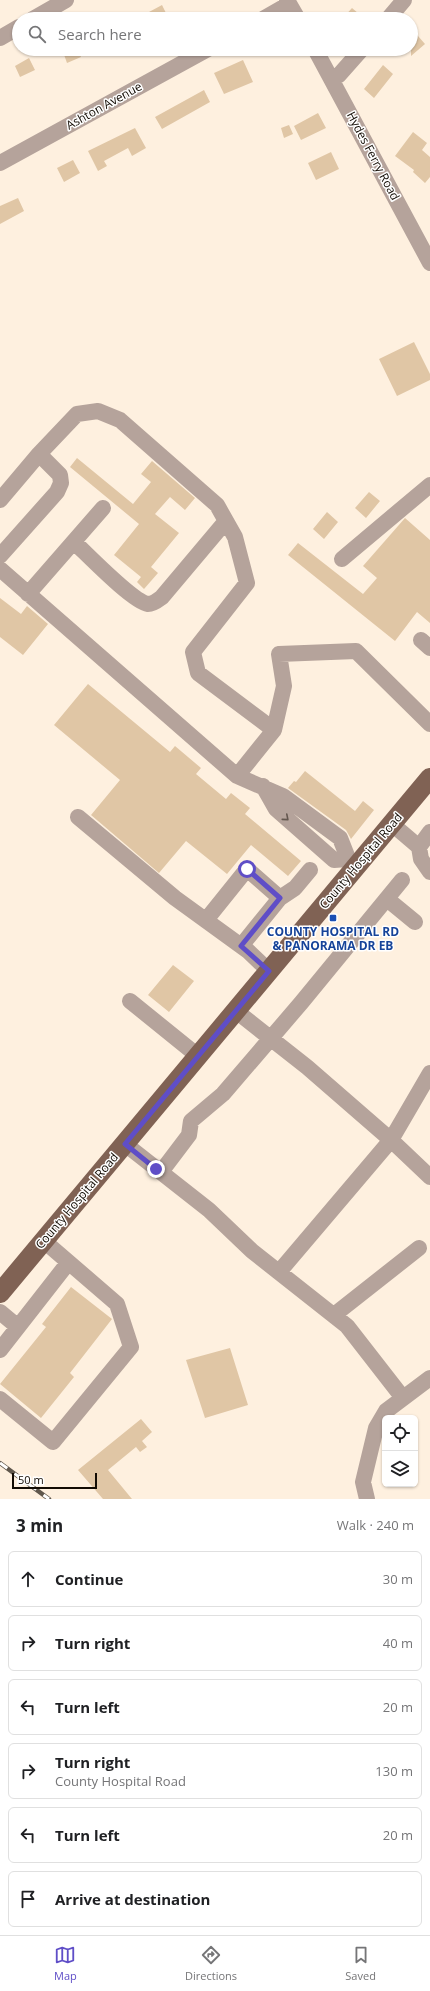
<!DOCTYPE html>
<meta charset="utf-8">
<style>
body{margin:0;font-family:"Open Sans",sans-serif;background:#f2f2f2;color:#202124}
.controls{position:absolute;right:12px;bottom:12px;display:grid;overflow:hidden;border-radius:6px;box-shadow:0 1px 3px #0004}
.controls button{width:36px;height:36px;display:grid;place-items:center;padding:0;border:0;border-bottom:1px solid #e0e0e0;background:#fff;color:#202124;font:20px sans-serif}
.scale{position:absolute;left:12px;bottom:10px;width:85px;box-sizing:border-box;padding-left:4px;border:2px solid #120b03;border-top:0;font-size:11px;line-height:14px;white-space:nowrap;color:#120b03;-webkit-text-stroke:3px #fff;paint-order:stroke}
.stop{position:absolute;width:12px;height:12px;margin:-9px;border:3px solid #5f4ec7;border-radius:50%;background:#fff}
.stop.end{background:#5f4ec7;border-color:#fff;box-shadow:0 1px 4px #0008}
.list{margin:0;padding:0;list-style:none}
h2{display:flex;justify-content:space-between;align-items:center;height:52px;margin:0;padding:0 16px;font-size:17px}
h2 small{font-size:13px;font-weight:400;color:#757577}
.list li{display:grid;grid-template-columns:26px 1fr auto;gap:12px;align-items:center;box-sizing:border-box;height:56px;margin:0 8px 8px;padding:0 8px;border:1px solid #e0e0e0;border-radius:6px}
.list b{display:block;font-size:15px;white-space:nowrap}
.list p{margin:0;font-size:13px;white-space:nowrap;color:#757577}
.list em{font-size:13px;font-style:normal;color:#757577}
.icon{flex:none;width:22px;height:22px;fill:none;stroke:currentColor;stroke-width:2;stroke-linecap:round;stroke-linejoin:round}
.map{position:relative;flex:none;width:430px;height:1499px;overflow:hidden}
.search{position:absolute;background:#fff;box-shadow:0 1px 3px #0004;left:12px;right:12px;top:12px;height:44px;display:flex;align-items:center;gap:10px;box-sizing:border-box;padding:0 14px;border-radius:22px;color:#757577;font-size:15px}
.sheet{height:436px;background:#fff}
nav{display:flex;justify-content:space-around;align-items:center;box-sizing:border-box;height:56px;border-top:1px solid #e0e0e0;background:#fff;font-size:11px;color:#757577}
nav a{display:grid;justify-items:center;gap:2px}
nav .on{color:#5f4ec7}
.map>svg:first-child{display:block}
</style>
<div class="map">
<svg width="430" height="1499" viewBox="0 0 430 1499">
<rect width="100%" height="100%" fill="#fef0df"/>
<path fill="#e0c6a5" d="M162 5 169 19H136Z
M352 8 365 19H342Z
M411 28 425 44 411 56Z
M62 49H78L81 57 67 63Z
M29 58 35 70 20 77 15 66Z
M243 60 253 82 224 94 214 73Z
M383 65 393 74 374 98 364 89Z
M204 90 210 102 162 129 155 117Z
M318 113 326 128 301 140 294 126Z
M289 125 293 134 284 138 281 128Z
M135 128 146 148 132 156 128 148 104 161 107 166 98 171 88 151Z
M413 132 427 143 422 150 430 157V177L425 183 413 172 414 170 395 156Z
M331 152 339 169 316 180 308 163Z
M73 160 80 173 64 182 57 168Z
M18 198 24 211 0 224V206Z
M414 342 430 374V380L397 396 379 359Z
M77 458 133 504 151 482 141 474 152 461 195 498 185 510 170 497 155 514 179 533 151 567 158 573 144 589 137 582 141 577 114 555 139 524 70 467Z
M369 492 380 501 366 518 355 508Z
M327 512 338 522 324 539 313 529Z
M405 518 430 540V623L417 612 395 641 288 555 298 543 363 594 377 578 363 566Z
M0 598 21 614 27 606 48 624 23 655 0 637Z
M88 684 170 752 175 746 201 768 196 774 226 799 231 793 250 808 245 814 301 861 288 876 251 845 227 874 186 841 159 873 91 815 120 780 54 725Z
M305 771 355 811 363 801 374 810 351 839 346 830 288 788 294 781 296 782Z
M173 965 194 981 169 1012 148 995Z
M71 1287 112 1319 70 1373 74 1377 41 1418 0 1384 46 1327 42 1324Z
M230 1348 248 1405 205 1418 186 1360Z
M141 1419 152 1432 142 1441 147 1447 140 1452 136 1447 108 1470 132 1499H103L78 1470Z"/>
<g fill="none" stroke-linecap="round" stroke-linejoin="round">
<path stroke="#b5a39b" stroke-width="16" d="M287 0 298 19
M33 19 66 0
M263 19 289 4
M388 19 404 0
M0 38 19 27
M315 49 430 263
M332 79 339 75 362 49
M0 163 208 49
M0 500 39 454 77 414 98 411 120 420 217 505 235 537 247 583 193 652 198 673 274 730 237 776
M74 542C87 554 133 602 148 604 153 604 158 600 162 597L226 521
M0 556 57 492 61 483 60 475 39 454
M342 559 430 485
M0 569 237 776 283 796 340 838 353 871
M28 594 103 508
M421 640 430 648
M274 730 284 686 279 654 356 651 430 724
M263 786 276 809 334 860 347 859
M78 817 175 898 248 951 269 971
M392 824 419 847 430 832
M419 847 421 859 430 872
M387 899 415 922
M206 920 247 869 280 898
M241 946 280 898 295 888 310 870
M130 1001 198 1056
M236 1011 307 1067 391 1140 430 1073
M125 1144 209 1210 252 1251 347 1326 403 1398
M161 1172 189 1135 191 1121 223 1094 301 1003 402 880
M279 1272 391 1140 430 1177
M0 1312 18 1327
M334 1315 419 1248
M0 1350 68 1263
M0 1399 53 1442 131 1347 117 1304 44 1241
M367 1499 363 1482 376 1428 386 1411 430 1378"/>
<path stroke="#806254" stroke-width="20" d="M0 1293 430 778"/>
<g stroke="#60574c" stroke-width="4.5">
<path id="rail" d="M0 1463 49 1499"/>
</g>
<use href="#rail" stroke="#fff" stroke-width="3" stroke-dasharray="9" stroke-linecap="butt"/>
</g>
<defs><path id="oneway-chevron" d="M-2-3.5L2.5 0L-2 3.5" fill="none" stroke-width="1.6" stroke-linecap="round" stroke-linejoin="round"/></defs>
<use stroke="#64574f" href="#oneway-chevron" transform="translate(286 818) rotate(41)"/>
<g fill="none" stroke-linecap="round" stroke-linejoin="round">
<path stroke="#5f4ec7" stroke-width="5" d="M156 1169 125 1144 269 971 241 946 280 898 247 869"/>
</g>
<rect fill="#1a4fb4" stroke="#fff" stroke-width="1.5" x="329" y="914" width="8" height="8" rx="2"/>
<g text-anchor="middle" stroke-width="3" stroke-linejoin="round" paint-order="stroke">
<g font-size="12" fill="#120b03" stroke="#fff">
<text transform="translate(104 106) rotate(-29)" y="4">Ashton Avenue</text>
<text transform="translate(373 156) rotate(62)" y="4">Hydes Ferry Road</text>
<text transform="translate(361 861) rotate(-50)" y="4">County Hospital Road</text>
<text transform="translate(77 1201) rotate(-50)" y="4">County Hospital Road</text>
</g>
<g font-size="12" font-weight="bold" fill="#164399" stroke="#fff">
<text x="333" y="936">COUNTY HOSPITAL RD<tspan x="333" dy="14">&amp; PANORAMA DR EB</tspan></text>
</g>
</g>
</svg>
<div class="controls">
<button><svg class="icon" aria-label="locate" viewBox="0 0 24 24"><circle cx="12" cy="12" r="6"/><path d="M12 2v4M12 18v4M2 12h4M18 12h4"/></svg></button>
<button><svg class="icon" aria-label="layers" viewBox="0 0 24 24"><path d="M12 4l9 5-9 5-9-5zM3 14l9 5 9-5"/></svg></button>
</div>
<div class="scale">50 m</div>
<div class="stop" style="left:247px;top:869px"></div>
<div class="stop end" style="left:156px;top:1169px"></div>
<div class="search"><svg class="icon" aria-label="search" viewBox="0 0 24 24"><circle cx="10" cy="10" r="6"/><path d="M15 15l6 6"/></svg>Search here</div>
</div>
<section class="sheet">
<h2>3 min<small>Walk · 240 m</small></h2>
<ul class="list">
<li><svg class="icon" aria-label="ahead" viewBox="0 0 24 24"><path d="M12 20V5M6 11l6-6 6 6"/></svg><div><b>Continue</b></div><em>30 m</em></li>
<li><svg class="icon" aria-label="right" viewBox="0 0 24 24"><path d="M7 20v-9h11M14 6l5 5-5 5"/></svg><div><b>Turn right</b></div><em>40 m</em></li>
<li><svg class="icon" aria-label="left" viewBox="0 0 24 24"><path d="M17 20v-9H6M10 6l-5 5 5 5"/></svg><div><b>Turn left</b></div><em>20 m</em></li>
<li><svg class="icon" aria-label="right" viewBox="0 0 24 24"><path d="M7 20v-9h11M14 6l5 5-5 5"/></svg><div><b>Turn right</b><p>County Hospital Road</p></div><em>130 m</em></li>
<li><svg class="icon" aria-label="left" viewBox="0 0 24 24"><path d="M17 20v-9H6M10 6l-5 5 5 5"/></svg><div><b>Turn left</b></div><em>20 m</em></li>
<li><svg class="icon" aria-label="arrive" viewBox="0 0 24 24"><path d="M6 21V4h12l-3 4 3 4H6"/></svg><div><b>Arrive at destination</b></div></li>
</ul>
</section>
<nav>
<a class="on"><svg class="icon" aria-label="map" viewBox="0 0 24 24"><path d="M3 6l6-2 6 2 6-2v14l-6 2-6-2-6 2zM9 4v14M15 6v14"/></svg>Map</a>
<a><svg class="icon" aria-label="directions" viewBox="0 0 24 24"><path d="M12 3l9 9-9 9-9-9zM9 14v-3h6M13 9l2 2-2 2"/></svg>Directions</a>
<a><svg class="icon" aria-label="saved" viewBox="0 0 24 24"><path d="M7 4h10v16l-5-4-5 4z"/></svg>Saved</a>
</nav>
